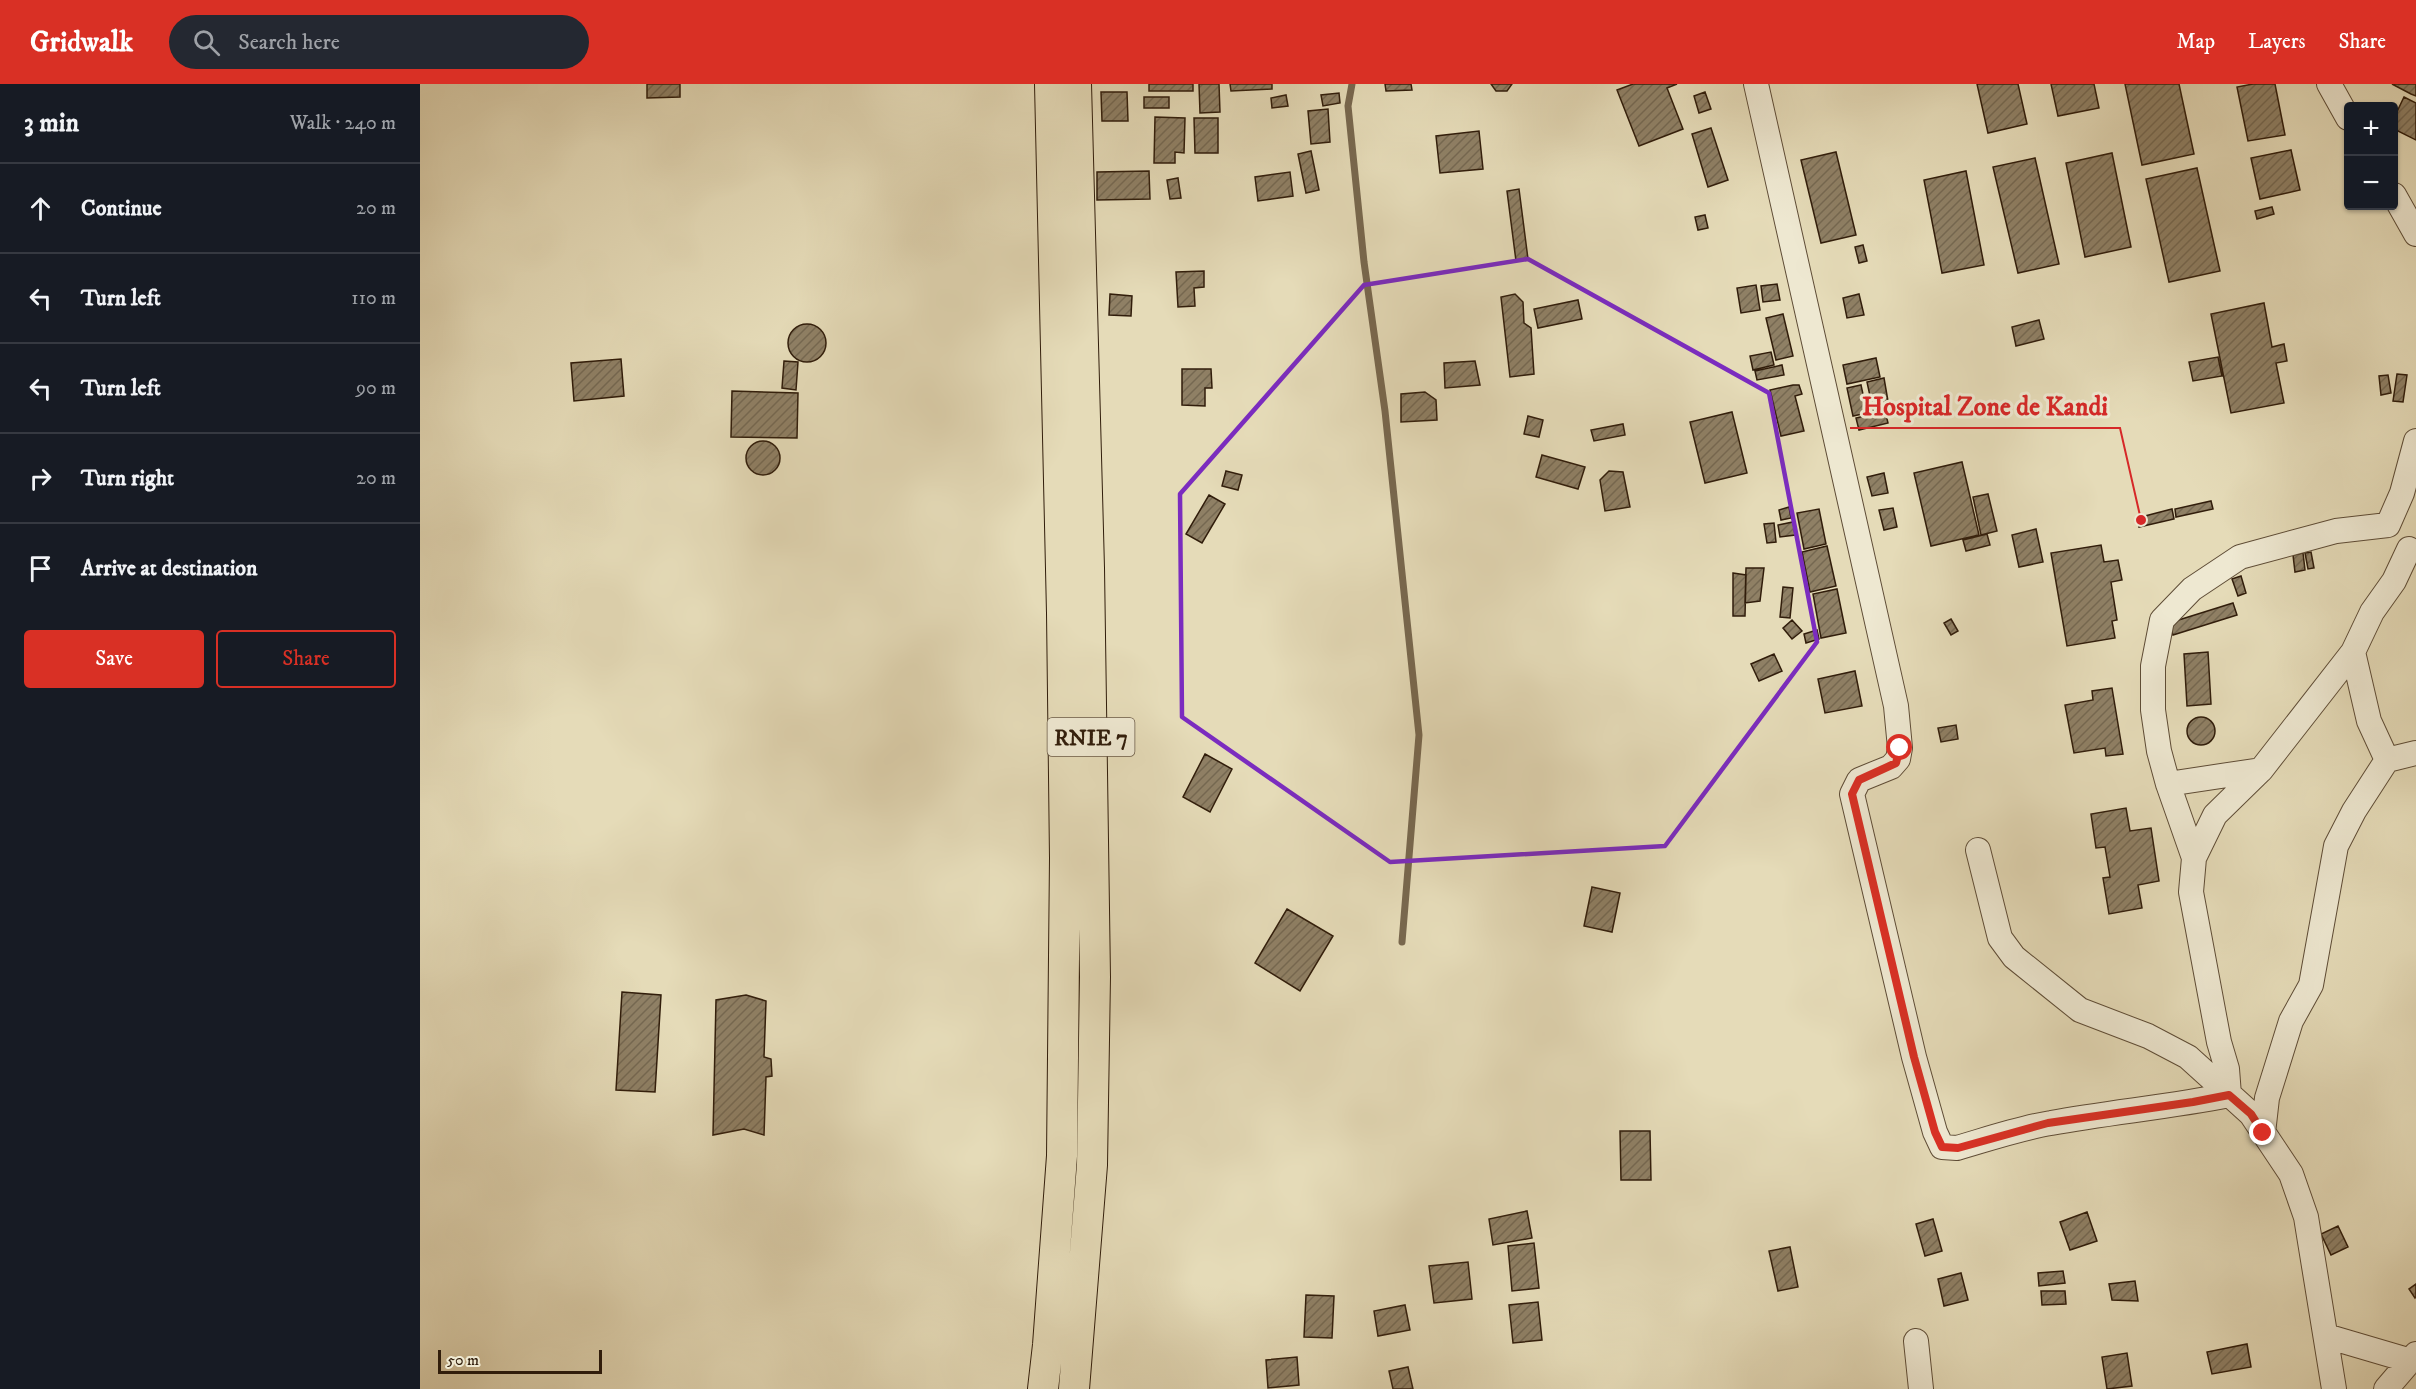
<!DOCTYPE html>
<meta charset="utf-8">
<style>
body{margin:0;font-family:"IM FELL DW Pica",serif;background:#242831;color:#f1f3f6}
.controls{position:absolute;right:18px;top:18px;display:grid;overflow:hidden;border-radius:6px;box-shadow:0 2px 4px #0004}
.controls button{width:54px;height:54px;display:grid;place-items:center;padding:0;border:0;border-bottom:2px solid #363941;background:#171b24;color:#f1f3f6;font:30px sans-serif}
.scale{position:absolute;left:18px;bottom:15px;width:164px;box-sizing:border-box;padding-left:6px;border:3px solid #311d0b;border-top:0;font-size:16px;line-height:21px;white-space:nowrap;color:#311d0b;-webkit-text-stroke:4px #eee8d1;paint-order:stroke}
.stop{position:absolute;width:18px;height:18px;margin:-14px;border:4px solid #d93025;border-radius:50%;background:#fff}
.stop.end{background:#d93025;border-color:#fff;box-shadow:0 2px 6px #0008}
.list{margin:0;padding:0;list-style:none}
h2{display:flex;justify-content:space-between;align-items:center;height:78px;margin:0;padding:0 24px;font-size:26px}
h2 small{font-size:20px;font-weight:400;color:#9ea1a6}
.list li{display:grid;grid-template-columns:39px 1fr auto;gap:18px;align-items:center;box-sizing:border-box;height:90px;padding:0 24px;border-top:2px solid #363941}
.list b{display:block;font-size:22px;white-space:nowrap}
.list em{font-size:20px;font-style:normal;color:#9ea1a6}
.actions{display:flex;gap:12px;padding:18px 24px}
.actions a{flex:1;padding:14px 0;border:2px solid #d93025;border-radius:6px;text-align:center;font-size:21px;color:#d93025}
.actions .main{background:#d93025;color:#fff}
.icon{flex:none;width:33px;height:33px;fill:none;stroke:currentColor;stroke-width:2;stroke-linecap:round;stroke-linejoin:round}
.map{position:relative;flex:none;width:1996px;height:1305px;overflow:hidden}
header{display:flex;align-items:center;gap:36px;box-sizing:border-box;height:84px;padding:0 30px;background:#d93025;color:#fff}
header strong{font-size:28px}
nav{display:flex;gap:33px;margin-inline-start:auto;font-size:21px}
.search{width:420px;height:54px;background:#242831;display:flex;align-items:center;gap:15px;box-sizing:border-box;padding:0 21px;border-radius:33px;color:#9ea1a6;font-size:22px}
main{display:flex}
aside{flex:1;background:#171b24}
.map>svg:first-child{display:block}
</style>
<header>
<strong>Gridwalk</strong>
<div class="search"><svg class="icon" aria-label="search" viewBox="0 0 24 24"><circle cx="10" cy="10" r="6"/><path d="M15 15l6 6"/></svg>Search here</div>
<nav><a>Map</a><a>Layers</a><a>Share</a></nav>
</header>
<main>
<aside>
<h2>3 min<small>Walk · 240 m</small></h2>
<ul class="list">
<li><svg class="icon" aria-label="ahead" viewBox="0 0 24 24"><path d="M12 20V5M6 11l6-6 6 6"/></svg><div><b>Continue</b></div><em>20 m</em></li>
<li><svg class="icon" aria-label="left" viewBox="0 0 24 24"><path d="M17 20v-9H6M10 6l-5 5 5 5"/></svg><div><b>Turn left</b></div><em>110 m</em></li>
<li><svg class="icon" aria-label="left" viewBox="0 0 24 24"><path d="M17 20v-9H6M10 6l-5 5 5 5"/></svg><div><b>Turn left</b></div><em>90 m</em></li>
<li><svg class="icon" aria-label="right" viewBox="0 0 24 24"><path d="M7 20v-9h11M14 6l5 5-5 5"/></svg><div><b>Turn right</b></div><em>20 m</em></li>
<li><svg class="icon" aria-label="arrive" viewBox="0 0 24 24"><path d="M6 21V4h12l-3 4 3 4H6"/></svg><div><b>Arrive at destination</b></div></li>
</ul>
<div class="actions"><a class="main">Save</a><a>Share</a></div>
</aside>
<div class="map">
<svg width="1996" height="1305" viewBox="0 0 1996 1305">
<defs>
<pattern id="building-hatch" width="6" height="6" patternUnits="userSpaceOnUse" patternTransform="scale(1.5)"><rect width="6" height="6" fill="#8f8065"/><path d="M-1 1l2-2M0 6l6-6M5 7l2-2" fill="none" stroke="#756851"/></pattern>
</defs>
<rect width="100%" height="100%" fill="#e5dbb8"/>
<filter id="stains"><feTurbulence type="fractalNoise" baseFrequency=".00333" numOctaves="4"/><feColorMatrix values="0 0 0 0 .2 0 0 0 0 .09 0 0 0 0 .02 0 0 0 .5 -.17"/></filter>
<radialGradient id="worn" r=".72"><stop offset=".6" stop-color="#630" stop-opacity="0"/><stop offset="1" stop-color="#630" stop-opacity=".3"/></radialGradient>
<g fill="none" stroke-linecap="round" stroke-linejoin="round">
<path stroke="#78684f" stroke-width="7" d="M932 0 928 22 944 178 965 327 999 651 982 858"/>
</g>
<path fill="url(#building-hatch)" stroke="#311d0b" stroke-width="1.5" d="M227 0H260V13L227 14Z
M729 0H773V7H729Z
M779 0H799L800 28 780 29Z
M810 0H852V5L811 7Z
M965 0H991L992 6 966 7Z
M1071 0H1092L1087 7H1076Z
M1213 0H1257L1247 4 1263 45 1219 62 1197 6Z
M1557 0H1598L1607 40 1568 49Z
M1631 0H1674L1679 24 1638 32Z
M1705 0H1759L1774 70 1722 81Z
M1833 0H1855L1865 51 1828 57 1817 3Z
M1972 0H1996V12L1991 10Z
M681 8H707L708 37H682Z
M1285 8 1291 25 1279 29 1274 12Z
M919 9 920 19 903 22 901 11Z
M866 11 868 22 852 24 851 14Z
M724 13H749V24H724Z
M1984 13 1996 19V56L1974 45V34Z
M908 25 910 58 891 60 888 27Z
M735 33 765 34 764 69 755 68V79H734Z
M774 34H798V69H775Z
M1291 44 1308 96 1288 103 1272 50Z
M1059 47 1063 85 1020 89 1016 52Z
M1871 66 1880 106 1840 115 1831 74Z
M891 67 899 106 886 109 878 70Z
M1416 68 1436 151 1401 159 1381 76Z
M1692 69 1711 163 1665 173 1646 79Z
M1615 74 1639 180 1598 189 1573 83Z
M1777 84 1800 187 1749 198 1726 95Z
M729 87 730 115 677 116V88Z
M1546 87 1564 181 1522 189 1504 96Z
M870 88 873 112 838 117 835 93Z
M758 94 761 114 750 115 747 96Z
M1099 105 1108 175 1096 177 1087 107Z
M1852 123 1854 130 1837 135 1835 127Z
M1285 131 1288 144 1278 146 1275 133Z
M1443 161 1447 177 1439 179 1435 163Z
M784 187V203L774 204 775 222 758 223 756 188Z
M1357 200 1360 216 1343 218 1341 202Z
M1336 201 1340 226 1321 229 1317 204Z
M690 210 712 212 711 232 689 231Z
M1095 210 1103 218 1104 239 1111 244 1114 290 1090 293 1081 213Z
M1439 210 1444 231 1427 234 1423 214Z
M1158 216 1162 235 1118 244 1114 225Z
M1844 219 1852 263 1864 260 1867 277 1856 279 1864 319 1811 329 1791 230Z
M1363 230 1373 272 1356 276 1346 234Z
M1619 236 1624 255 1596 262 1592 243Z
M368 259a19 19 0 1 1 38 0a19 19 0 1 1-38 0Z
M1351 268 1354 281 1333 286 1330 272Z
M1798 273 1802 292 1773 297 1769 278Z
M1456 274 1460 293 1427 300 1423 281Z
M201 275 204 312 154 317 151 279Z
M364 277 378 278 376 306 362 304Z
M1055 277 1060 301 1025 304 1024 279Z
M1362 281 1364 291 1337 296 1335 287Z
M762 285H791L792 304H785V322L762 321Z
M1977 290 1987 291 1983 318 1973 317Z
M1968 291 1971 309 1961 311 1959 292Z
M1464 294 1469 323 1453 326 1447 298Z
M1373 301H1379L1382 310 1375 312 1384 347 1361 352 1350 306Z
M1441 301 1447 329 1433 332 1427 304Z
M312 307 378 309 377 354 311 353Z
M1005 308 1016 316 1017 336 981 338V310Z
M1465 327 1468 339 1439 346 1436 334Z
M1312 328 1327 389 1285 399 1270 338Z
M1108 332 1123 336 1119 353 1104 350Z
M1203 340 1205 351 1174 357 1171 346Z
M326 374a17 17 0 1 1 34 0a17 17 0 1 1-34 0Z
M1122 371 1165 383 1158 405 1116 393Z
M1542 378 1559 451 1511 462 1494 389Z
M806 387 822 391 818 406 802 402Z
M1189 387 1203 388 1210 423 1185 427 1180 396Z
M1464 389 1468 409 1452 412 1447 393Z
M1568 410 1577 447 1561 451 1553 413Z
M789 411 805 420 782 459 766 450Z
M1791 417 1793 425 1756 433 1755 425Z
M1369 423 1371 434 1361 436 1359 426Z
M1473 424 1477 443 1464 446 1459 426Z
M1399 425 1406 460 1384 465 1377 429Z
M1752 425 1754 435 1719 443 1717 434Z
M1373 438 1375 451 1360 453 1358 441Z
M1354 439 1356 458 1347 459 1344 440Z
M1616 445 1623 478 1599 483 1592 451Z
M1567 450 1570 461 1546 467 1543 456Z
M1681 461 1684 478 1698 476 1702 496 1691 498 1697 536 1692 537 1695 554 1647 562 1631 469Z
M1407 462 1416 502 1390 508 1382 468Z
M1891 468 1894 484 1888 485 1885 469Z
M1883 469 1885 486 1875 488 1873 471Z
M1326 484H1344L1340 517 1325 519Z
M1313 489 1326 491 1325 532H1313Z
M1821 492 1826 509 1818 512 1812 495Z
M1363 503 1373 504 1370 534 1360 533Z
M1417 505 1426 549 1401 554 1393 510Z
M1813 519 1817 531 1753 551 1749 539Z
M1531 535 1538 547 1531 551 1524 539Z
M1372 536 1382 547 1372 555 1363 544Z
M1397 546 1399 555 1386 559 1384 550Z
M1788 568 1791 620 1767 622 1764 570Z
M1354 570 1362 587 1339 597 1331 580Z
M1435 587 1442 622 1405 629 1398 595Z
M1692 604 1703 670 1686 672 1685 664 1654 669 1645 621 1673 616 1672 607Z
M1767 647a14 14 0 1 1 28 0a14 14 0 1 1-28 0Z
M1536 641 1538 655 1521 658 1518 644Z
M785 670 812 685 790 728 763 713Z
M1706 724 1710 747 1731 744 1739 797 1718 801 1722 824 1689 830 1683 794 1690 793 1685 763 1676 764 1671 730Z
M1172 803 1200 809 1192 848 1164 842Z
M867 825 913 852 880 907 835 879Z
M202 908 241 911 235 1008 196 1006Z
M326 911 346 917 344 973 351 975 352 992 346 993 344 1051 324 1045 293 1051 296 916Z
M1200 1047H1230L1231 1096H1201Z
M1107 1127 1112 1154 1073 1161 1069 1135Z
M1667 1128 1677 1157 1650 1166 1640 1138Z
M1513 1135 1522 1167 1505 1172 1496 1140Z
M1918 1142 1928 1163 1911 1171 1901 1150Z
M1114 1159 1119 1204 1092 1207 1088 1162Z
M1370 1163 1378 1203 1358 1207 1349 1167Z
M1048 1178 1052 1215 1014 1219 1009 1182Z
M1643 1187 1645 1199 1619 1202 1618 1189Z
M1541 1189 1548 1216 1524 1222 1518 1195Z
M1715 1197 1718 1217 1692 1216 1689 1200Z
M1996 1200V1213L1995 1214 1989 1205Z
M1621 1207H1645L1646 1220 1622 1221Z
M886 1211 914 1212 912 1254 884 1253Z
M1118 1218 1122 1256 1093 1259 1089 1221Z
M985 1221 990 1246 958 1252 954 1227Z
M1827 1260 1831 1283 1792 1290 1787 1268Z
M1707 1269 1712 1302 1687 1305 1682 1273Z
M877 1273 879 1301 848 1304 846 1276Z
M988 1283 993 1305H973L969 1287Z"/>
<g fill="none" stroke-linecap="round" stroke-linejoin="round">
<g stroke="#5e4c36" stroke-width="26">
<path id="minor" d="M1336 0 1476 622 1480 664 1478 675 1471 683 1439 696 1432 710 1494 973 1515 1048 1522 1063 1537 1064C1568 1055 1600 1044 1631 1039 1690 1028 1750 1023 1809 1011L1807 985 1799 958 1771 808 1774 774 1795 731 1841 686
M1909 0 1928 34
M1974 111 1996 150
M1968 441 1982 409 1996 357
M1967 676 1996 669
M1748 700 1841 686 1933 568 1952 528 1974 497 1989 465
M1558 766 1580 854 1594 873 1660 926 1728 952 1768 973 1831 1030 1871 1090 1886 1133 1914 1305
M1774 774 1748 700 1739 667 1733 626V582L1742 536 1772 505 1820 473 1916 447 1968 441
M1843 1049 1847 1014 1871 937 1891 901 1916 762 1934 727 1967 676 1949 637 1933 568
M1906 1252 1991 1277
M1496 1257 1501 1305
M1966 1305 1996 1270"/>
</g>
<g stroke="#311d0b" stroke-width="32">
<path id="major" d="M623 1305 628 1261 642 1072 645 774 642 529 630 0
M654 1305 672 1081 675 893 669 484 656 0"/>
</g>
<use href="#minor" stroke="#eee8d1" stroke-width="24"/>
<use href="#major" stroke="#e5dbb8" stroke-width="30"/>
</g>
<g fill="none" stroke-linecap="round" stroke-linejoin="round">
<path stroke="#d93025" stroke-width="8" d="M1480 664 1476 679 1439 696 1432 710 1494 973 1515 1048 1522 1063 1538 1064 1628 1039 1773 1018 1809 1011 1831 1030 1843 1049"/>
</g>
<path fill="none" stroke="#7b2cbf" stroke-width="4.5" stroke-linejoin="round" d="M1108 175 1349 309 1397 558 1245 762 970 778 762 633 760 410 944 201Z"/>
<g text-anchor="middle" stroke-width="6" stroke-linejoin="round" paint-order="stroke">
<rect fill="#eee8d1" stroke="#6a5a46" stroke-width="1.5" x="627.5" y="634" width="87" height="38" rx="4.5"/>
<g font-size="22" font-weight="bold" fill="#311d0b">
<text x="671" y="661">RNIE 7</text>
</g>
</g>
<path fill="none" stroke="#d62828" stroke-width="2" d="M1721 436L1700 344H1430"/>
<circle fill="#d62828" stroke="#eee8d1" stroke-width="2" cx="1721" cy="436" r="6"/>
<g font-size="26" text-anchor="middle" font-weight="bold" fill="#d62828" stroke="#eee8d1" stroke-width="6" stroke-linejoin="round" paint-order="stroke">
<text x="1565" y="331">Hospital Zone de Kandi</text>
</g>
<rect width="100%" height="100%" filter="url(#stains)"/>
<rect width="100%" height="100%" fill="url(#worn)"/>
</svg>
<div class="controls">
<button>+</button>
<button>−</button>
</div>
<div class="scale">50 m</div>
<div class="stop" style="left:1480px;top:664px"></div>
<div class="stop end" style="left:1843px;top:1049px"></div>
</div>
</main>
